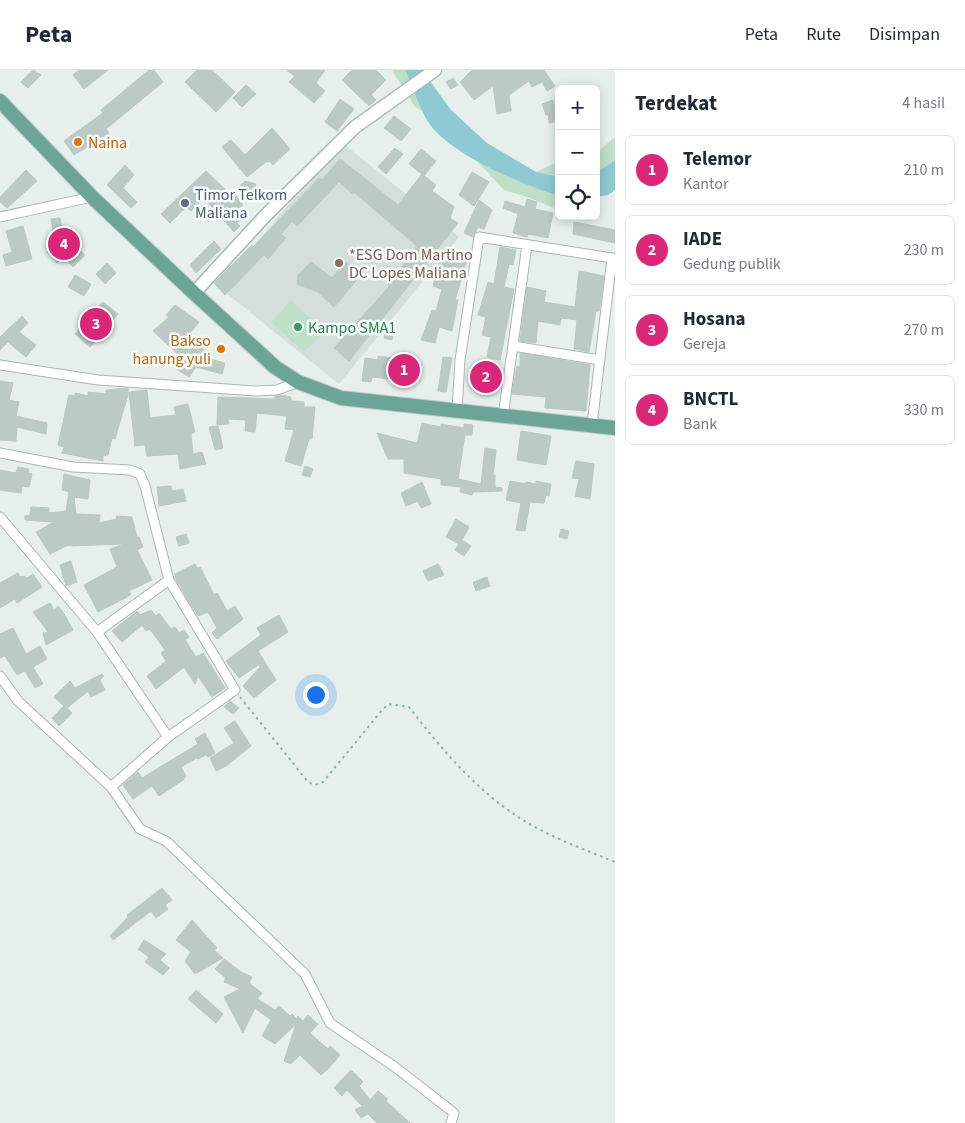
<!DOCTYPE html>
<html lang="id">
<meta charset="utf-8">
<style>
body{margin:0;font-family:"Source Sans 3",sans-serif;background:#f2f2f3;color:#1f2937}
.controls{position:absolute;right:15px;top:15px;display:grid;overflow:hidden;border-radius:8px;box-shadow:0 2px 12px #0003}
.controls button{width:45px;height:45px;display:grid;place-items:center;padding:0;border:0;border-bottom:1px solid #e0e1e3;background:#fff;color:#1f2937;font:25px sans-serif}
.you{position:absolute;left:315px;top:624px;width:18px;height:18px;margin:-12px;border:4px solid #fff;border-radius:50%;background:#1a73e8;box-shadow:0 0 0 8px #1a73e833}
.badge{display:grid;place-items:center;width:32px;height:32px;border-radius:50%;background:#db2777;color:#fff;font-size:16px;font-weight:700}
.pin{position:absolute;translate:-50% -50%;border:2px solid #fff;box-shadow:0 1px 5px #0006}
.list{margin:0;padding:0;list-style:none}
h2{display:flex;justify-content:space-between;align-items:center;height:65px;margin:0;padding:0 20px;font-size:21px}
h2 small{font-size:16px;font-weight:400;color:#747a83}
.list li{display:grid;grid-template-columns:32px 1fr auto;gap:15px;align-items:center;box-sizing:border-box;height:70px;margin:0 10px 10px;padding:0 10px;border:1px solid #e0e1e3;border-radius:8px}
.list b{display:block;font-size:19px;white-space:nowrap}
.list p{margin:0;font-size:16px;white-space:nowrap;color:#747a83}
.list em{font-size:16px;font-style:normal;color:#747a83}
.icon{flex:none;width:28px;height:28px;fill:none;stroke:currentColor;stroke-width:2;stroke-linecap:round;stroke-linejoin:round}
.map{position:relative;flex:none;width:615px;height:1053px;overflow:hidden}
header{display:flex;align-items:center;gap:30px;box-sizing:border-box;height:70px;padding:0 25px;background:#fff;border-bottom:1px solid #e0e1e3}
header strong{font-size:24px}
nav{display:flex;gap:28px;margin-inline-start:auto;font-size:18px}
main{display:flex}
aside{flex:1;background:#fff}
.map>svg:first-child{display:block}
</style>
<header>
<strong>Peta</strong>
<nav><a>Peta</a><a>Rute</a><a>Disimpan</a></nav>
</header>
<main>
<div class="map">
<svg width="615" height="1053" viewBox="0 0 615 1053">
<rect width="100%" height="100%" fill="#e6efeb"/>
<path fill="#d4dfda" d="M340 71 459 167 339 314 220 218Z"/>
<path fill="#bfe0c8" d="M392 0H405L425 42 415 37Z
M615 67V90L596 103V83Z
M477 91 517 110 559 126V140L524 126 504 120Z
M559 91V107L536 102Z
M291 230 325 262 304 282 271 252Z"/>
<path fill="#8ec9d4" d="M405 0H422L451 40 487 73 536 102 559 107V126C523 115 454 86 431 56 419 40 414 18 405 0Z
M615 90V120L608 125 596 127V103Z"/>
<path fill="#bbcac4" stroke="#b8c9c2" d="M33 0 41 5 28 18 21 12Z
M79 0H108L84 19 73 5Z
M149 0H154L163 12 106 59 109 63 74 85 64 71 103 43 101 40Z
M197 0H212L235 22 216 42 185 12Z
M286 0H325L316 13 325 21 314 33 289 12 295 6Z
M352 0H376L386 10 371 25 376 30 369 36 342 10Z
M472 0H544L555 16 547 21 542 12 532 17 529 11 509 25 511 41 497 44 493 16 474 30 460 12Z
M453 8 458 15 451 19 446 12Z
M246 15 256 24 242 37 233 28Z
M340 29 354 39 337 61 325 52Z
M553 30 559 51 549 53 548 44 546 45 542 34Z
M394 46 411 59 401 71 384 58Z
M272 58 290 79 273 95 269 91 266 92 247 107 222 77 231 70 245 85Z
M395 78 403 84 386 104 378 97Z
M421 79 436 91 424 106 409 94Z
M340 89 398 135 422 104 436 115 432 121 454 137 450 148 458 153 349 291 334 278 389 217 388 215 417 176 354 122 353 124 339 112 297 156 292 151 281 164 286 168 268 189 264 185 225 225 214 213 252 175 253 177 319 108 322 110Z
M125 95 134 105 123 118 137 132 131 138 107 115Z
M26 100 37 111 7 138 0 132V127Z
M206 101 230 124 233 122 243 135 238 138 245 146 237 153 240 156 234 162 204 128 191 141 186 137 170 153 161 144Z
M472 102 489 112 474 136 459 125Z
M245 111 256 114 253 123 237 119Z
M527 129 537 132 535 139 553 143 548 168 528 164 527 167 513 163 518 144 503 138 505 131 525 137Z
M479 130 492 140 484 159 478 157 473 167 464 163Z
M60 148 62 159 53 161 51 149Z
M574 152 615 160V173L573 164Z
M23 156 32 189 6 196 3 185 12 182 6 161Z
M63 165 85 185 73 197 63 187 57 193 47 182Z
M214 171 221 179 196 203 190 195Z
M500 177 516 180 513 195 509 194 504 217 514 219 500 290 487 287 491 267 482 265 486 247 478 245 488 212 494 214Z
M442 183 467 190 455 230H458L452 261 439 257 435 273 421 270 432 240 436 241 442 219 433 216Z
M311 192 332 208 346 192 361 205 334 237 318 222 297 214 298 205Z
M107 193 116 203 105 214 96 204Z
M579 201 604 206 599 241H596L589 282 574 279 577 250 561 248 560 255 538 251 536 273 520 271 527 217 546 221 544 232 575 237Z
M75 205 91 214 84 226 68 217Z
M103 232 118 244 90 277 75 264Z
M175 235 199 252 187 267 209 284 206 288 225 293 222 304 196 297 189 307 175 298 182 288 153 261 169 247 166 245Z
M22 246 28 253 19 262 36 275 26 287 8 272 0 280V267Z
M386 260 394 262 392 270 384 268Z
M520 283 590 295 586 341 545 338 546 327 512 324 517 296 520 297Z
M378 286 391 288 388 309 372 307 371 312 362 311 365 288 378 290Z
M443 287 452 288 446 322 438 321Z
M0 311 13 313 9 330 19 332 16 346 47 353 46 364 17 357 16 371 0 370Z
M128 318V325L115 369 112 368 108 385 103 386V391L62 383 64 377 58 375 69 325 75 326V323L88 326V322L106 324V320Z
M147 320 150 348 176 345 174 337 188 334 195 362 191 364 193 384 202 382 206 394 180 399 178 384 147 386 145 375 135 376 129 322Z
M280 325 291 327V331L304 332V337H315L312 369H309L301 396 285 391 294 360 285 359 287 346 257 343 255 362 245 361 246 350 228 349 229 354 217 355 218 327 274 329 275 326Z
M422 353 441 357V354L464 358V354L473 355 472 365H465L458 409 481 414 485 378 496 380 493 405H495V417L502 418V421L473 422 472 425 460 422 461 417 441 415V409L404 403V389H388L377 363 417 373Z
M218 356 223 378 215 380 209 357Z
M521 361 551 366 546 395 517 390Z
M576 391 594 394 590 429 575 426 579 409 572 408Z
M305 396 313 399 310 407 302 405Z
M18 397 29 399 28 403 32 404 29 417 22 416 21 423 0 420V400L16 403Z
M64 404 90 410 88 429 74 427 76 444 100 445 99 453 117 449 116 446 132 447 137 467H139L143 477 137 480 152 510 129 521 131 525 98 542 84 515 117 497 110 479 125 474 66 476 50 484 36 462 54 452 25 450V446L30 445 31 437 49 438V443L66 441 69 422 62 420Z
M510 411 526 414V412L536 414V411L551 414 549 426 546 425 544 433 530 432 525 461 516 460 521 433 506 430Z
M422 412 431 434 421 438 418 431 406 436 401 423Z
M171 416 172 421 183 419 186 431 159 436 157 417Z
M456 449 469 457 462 470 471 476 464 486 455 480 459 474 446 467Z
M561 459 569 461 567 469 559 467Z
M186 464 189 473 179 476 176 467Z
M71 491 77 512 66 516 60 495Z
M195 494 197 498 200 497 214 525 217 523 227 541 235 536 243 549 217 569 212 563 217 558 208 542 198 546 175 508V504Z
M438 494 444 505 428 511 423 501Z
M18 503 20 507 25 506 27 508 33 504 42 517 17 533 15 529 0 538V513Z
M487 507 490 516 476 521 473 512Z
M50 533 54 540 58 536 63 542 73 560 46 575 43 563 48 562 33 542Z
M151 540 156 546 159 543 171 559 175 557 179 563 184 560 189 567 185 570 196 587 203 583 225 618 212 627 198 606 195 614 184 597 156 619 147 606 166 591 161 583 165 580 150 559 146 561 142 555 122 572 112 561 137 541 140 545Z
M279 545 288 562 258 581 276 610 254 628 243 616 260 597 258 595 239 608 226 591 261 565 257 558Z
M13 558 26 584 40 576 47 589 33 597 43 614 35 618 25 601 17 605 5 586 0 588V564Z
M102 604 104 606 100 610 105 620 91 627 88 621 67 638 72 643 59 656 52 648 64 636 54 627 70 611 75 618Z
M230 631 239 638 233 644 224 637Z
M235 651 251 676 226 696 216 701 210 688 234 673 224 658Z
M205 663 215 683 208 687 206 685 198 689 197 688 181 697 186 706 183 710 159 726 152 716 133 729 123 715 138 702 142 708 198 674 195 669Z
M162 818 172 830 165 835 168 839 156 848 151 841 113 870 110 866 128 847 127 845Z
M192 850 217 878 214 880 223 888 197 903H194L185 891 191 882 176 870Z
M144 870 166 884 160 890 169 898 163 905 145 892 149 887 138 879Z
M224 889 241 902 252 907 249 913 262 923 257 929 275 940 279 936 290 946 292 944 297 949 298 946 303 951 308 945 318 954 310 963 328 979 330 976 340 985 328 999 321 1005 300 985 291 994 284 991 296 954 275 974 262 966 271 950 255 938 243 963 224 927 240 919 224 912 226 908 215 899Z
M196 920 223 944 216 953 188 929Z
M351 1000 363 1012 359 1016 370 1030 378 1021 388 1029 386 1031 410 1053H377L368 1044 361 1048 355 1040 362 1036 347 1020 342 1026 334 1018Z"/>
<g fill="none" stroke-linecap="round" stroke-linejoin="round">
<g stroke="#a8b8b2" stroke-width="11">
<path id="street" d="M0 147 92 127
M513 276 600 290
M0 295 98 310 256 321 277 320 298 312
M457 340 460 290 479 167 612 188 592 355
M503 346 527 175
M0 383 73 397 130 400 140 404 145 416 169 510 235 620 168 667 111 717
M0 447 97 562 168 667
M97 562 169 510
M0 606 18 631 111 717 140 759 166 771 305 904 330 953 395 997 454 1043 451 1053"/>
</g>
<g stroke="#a4bbb3" stroke-width="15">
<path id="secondary" d="M194 223 266 145 355 57 435 0"/>
</g>
<g stroke="#c2cac8" stroke-width="16">
<path id="primary" d="M0 31 92 127 194 223 275 297 298 312 341 328 615 358"/>
</g>
<path stroke="#86b3a5" stroke-width="2" stroke-dasharray="2.5 4" stroke-linecap="butt" d="M240 627 308 712 315 715 323 712 383 639 389 634 409 637C442 680 480 725 528 753 555 769 586 780 615 792"/>
<use href="#street" stroke="#fff" stroke-width="9"/>
<use href="#secondary" stroke="#fff" stroke-width="12"/>
<use href="#primary" stroke="#6aa596" stroke-width="14"/>
</g>
<g fill="#e8710a" stroke="#f7fbf9" stroke-width="2">
<circle cx="78" cy="72" r="5"/>
<circle cx="221" cy="279" r="5"/>
</g>
<circle fill="#5c6f8a" stroke="#f7fbf9" stroke-width="2" cx="185" cy="133" r="5"/>
<circle fill="#8d6e63" stroke="#f7fbf9" stroke-width="2" cx="339" cy="193" r="5"/>
<circle fill="#2e9e5b" stroke="#f7fbf9" stroke-width="2" cx="298" cy="257" r="5"/>
<g text-anchor="middle" stroke-width="5" stroke-linejoin="round" paint-order="stroke">
<g font-size="16" fill="#c56008" stroke="#f7fbf9" text-anchor="start">
<text x="88" y="78">Naina</text>
<text x="211" y="276" text-anchor="end">Bakso<tspan x="211" dy="18">hanung yuli</tspan></text>
</g>
<g font-size="16" fill="#4e5e75" stroke="#f7fbf9" text-anchor="start">
<text x="195" y="130">Timor Telkom<tspan x="195" dy="18">Maliana</tspan></text>
</g>
<g font-size="16" fill="#785e54" stroke="#f7fbf9" text-anchor="start">
<text x="349" y="190">*ESG Dom Martino<tspan x="349" dy="18">DC Lopes Maliana</tspan></text>
</g>
<g font-size="16" fill="#27864d" stroke="#f7fbf9" text-anchor="start">
<text x="308" y="263">Kampo SMA1</text>
</g>
</g>
</svg>
<div class="controls">
<button>+</button>
<button>−</button>
<button><svg class="icon" aria-label="locate" viewBox="0 0 24 24"><circle cx="12" cy="12" r="6"/><path d="M12 2v4M12 18v4M2 12h4M18 12h4"/></svg></button>
</div>
<div class="you"></div>
<div class="pin badge" style="left:404px;top:300px">1</div>
<div class="pin badge" style="left:486px;top:307px">2</div>
<div class="pin badge" style="left:96px;top:254px">3</div>
<div class="pin badge" style="left:64px;top:174px">4</div>
</div>
<aside>
<h2>Terdekat<small>4 hasil</small></h2>
<ul class="list">
<li><span class="badge">1</span><div><b>Telemor</b><p>Kantor</p></div><em>210 m</em></li>
<li><span class="badge">2</span><div><b>IADE</b><p>Gedung publik</p></div><em>230 m</em></li>
<li><span class="badge">3</span><div><b>Hosana</b><p>Gereja</p></div><em>270 m</em></li>
<li><span class="badge">4</span><div><b>BNCTL</b><p>Bank</p></div><em>330 m</em></li>
</ul>
</aside>
</main>
